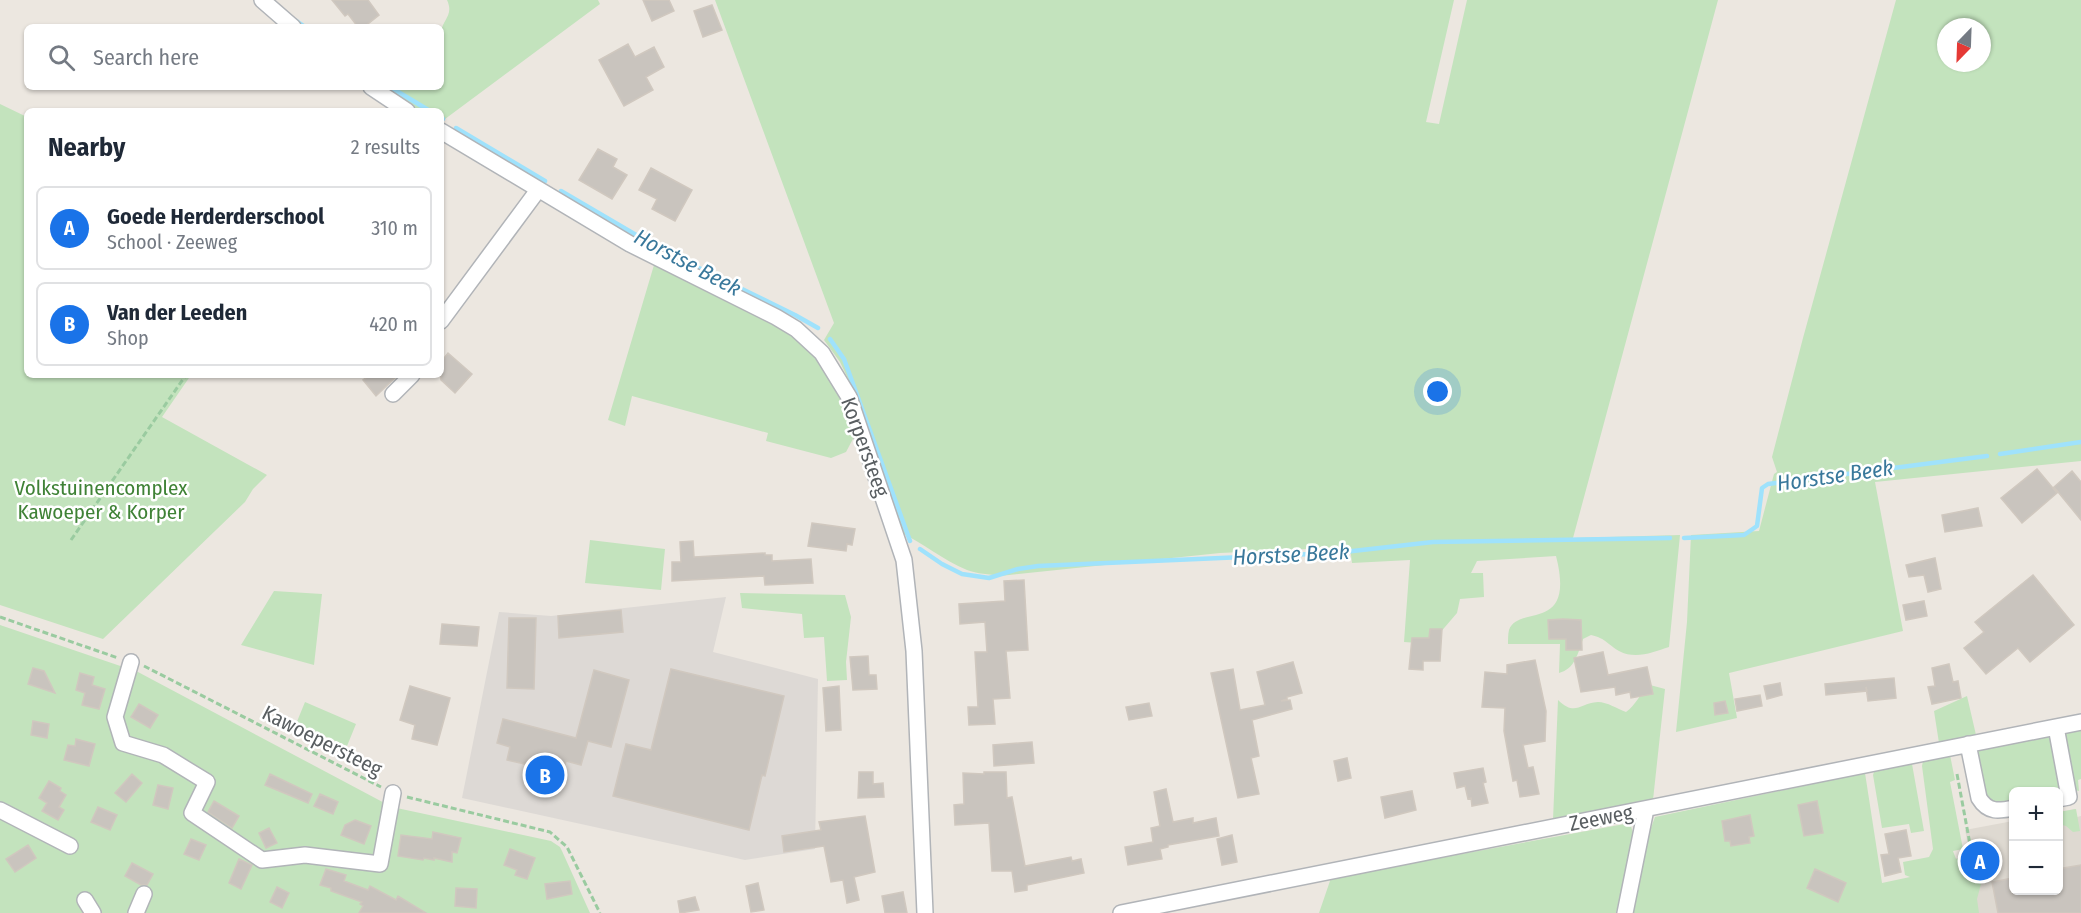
<!DOCTYPE html>
<meta charset="utf-8">
<style>
body{margin:0;font-family:"Fira Sans Condensed",sans-serif;background:#f6f6f7;color:#1f2937}
.controls{position:absolute;right:18px;bottom:18px;display:grid;overflow:hidden;border-radius:9px;box-shadow:0 2px 4px #0004}
.controls button{width:54px;height:54px;display:grid;place-items:center;padding:0;border:0;border-bottom:2px solid #e0e1e3;background:#fff;color:#1f2937;font:30px sans-serif}
.compass{position:absolute;left:1937px;top:18px;width:54px;height:54px;border-radius:50%;background:#fff;box-shadow:0 2px 4px #0004;rotate:203deg}
.you{position:absolute;left:1438px;top:392px;width:21px;height:21px;margin:-15px;border:4px solid #fff;border-radius:50%;background:#1a73e8;box-shadow:0 0 0 9px #1a73e833}
.badge{display:grid;place-items:center;width:39px;height:39px;border-radius:50%;background:#1a73e8;color:#fff;font-size:20px;font-weight:700}
.pin{position:absolute;translate:-50% -50%;border:3px solid #fff;box-shadow:0 2px 6px #0006}
.list{margin:0;padding:0;list-style:none}
h2{display:flex;justify-content:space-between;align-items:center;height:78px;margin:0;padding:0 24px;font-size:26px}
h2 small{font-size:20px;font-weight:400;color:#747a83}
.list li{display:grid;grid-template-columns:39px 1fr auto;gap:18px;align-items:center;box-sizing:border-box;height:84px;margin:0 12px 12px;padding:0 12px;border:2px solid #e0e1e3;border-radius:9px}
.list b{display:block;font-size:22px;white-space:nowrap}
.list p{margin:0;font-size:20px;white-space:nowrap;color:#747a83}
.list em{font-size:20px;font-style:normal;color:#747a83}
.icon{flex:none;width:33px;height:33px;fill:none;stroke:currentColor;stroke-width:2;stroke-linecap:round;stroke-linejoin:round}
.map{position:relative;flex:none;width:2081px;height:913px;overflow:hidden}
.search{position:absolute;background:#fff;box-shadow:0 2px 4px #0004;left:24px;top:24px;width:420px;height:66px;display:flex;align-items:center;gap:15px;box-sizing:border-box;padding:0 21px;border-radius:9px;color:#747a83;font-size:22px}
.panel{position:absolute;background:#fff;box-shadow:0 2px 4px #0004;left:24px;top:108px;width:420px;height:270px;border-radius:9px}
.map>svg:first-child{display:block}
</style>
<div class="map">
<svg width="2081" height="913" viewBox="0 0 2081 913">
<rect width="100%" height="100%" fill="#ece7e0"/>
<path fill="#ddd9d5" d="M726 597 713 652 818 679 815 849 745 860 462 798 499 612 551 616Z"/>
<path fill="#ded9d1" d="M2075 809 2077 817 2081 816V913H1878L1939 863 1970 855 1965 830 2013 821 2014 890H2058L2059 812Z"/>
<path fill="#c3e3bd" fill-rule="evenodd" d="M447 0H598L600 4 441 122V111H416L378 87H441C441 70 438 49 441 32 443 19 454 15 447 0Z
M715 0H1454L1426 122 1439 124 1467 0H1718L1573 538 1680 535 1669 647C1653 652 1636 660 1619 651 1607 644 1607 639 1591 635L1583 639C1578 653 1575 669 1559 673L1560 644H1508C1508 640 1508 634 1509 630 1518 604 1576 634 1556 556L1477 561 1471 573H1483L1484 597 1460 599 1457 613 1439 634 1433 644 1404 642 1410 560 1352 563 1350 547 1220 553 1000 576C989 574 977 574 967 570 943 560 923 543 900 532L850 383 840 362 824 340 834 323Z
M1896 0H2081V461L1875 482 1903 631 1729 673 1737 718 1676 732 1687 622 1691 535 1759 531 1774 474 1777 472 1772 457 1803 338ZM1946 27H1982V63H1946Z
M0 104 27 117V375H191L162 417 267 475 253 489 245 502 103 639 0 605Z
M654 265 783 327 814 351 833 380 854 437 846 452 831 458 766 441 768 433 632 396 625 426 608 420Z
M590 540 665 549 661 590 585 583Z
M274 591 322 594 314 665 241 645Z
M740 593 845 595 851 617 846 662 847 680 827 681 824 637 804 638 802 614 742 608Z
M0 625 138 672 392 807 551 841 560 847 562 851 590 913H0Z
M1650 685 1665 689 1653 800 1553 820 1558 700C1576 717 1579 703 1598 702 1607 702 1618 709 1626 712 1636 705 1640 693 1650 685Z
M1967 696 1976 735 1939 743 1934 711Z
M305 702 356 724 347 746 296 724Z
M2081 728V779L2078 780 2079 791 2074 790 2063 735 2065 732Z
M2046 735 2051 737 2060 789 2058 791 2014 792 2013 803 1999 806 1987 801 1977 752 1980 748Z
M1950 755 1955 780 1950 782 1963 849 1953 851 1956 859 1969 856 1979 873 1981 884 1977 899 1979 913H1629L1644 847 1655 817 1865 773 1882 883 1910 877 1905 875 1903 862 1929 857 1933 849 1922 766 1923 761Z
M1912 764 1924 831 1911 833 1909 824 1882 828 1873 775 1874 772Z
M2076 809 2080 831 2073 832 2066 826 2059 824V812Z
M1630 823 1633 833 1632 844 1616 913H1319L1331 878Z"/>
<g fill="none" stroke-linecap="round" stroke-linejoin="round">
<path stroke="#9fe2fc" stroke-width="4.5" d="M295 20 305 27
M390 87 430 111
M441 118 443 119
M456 128 545 181
M561 191 660 249 795 315 818 328
M830 339 844 359 910 541
M2000 454 2081 442
M1684 538 1744 535 1757 526 1762 488 1768 484 1987 456
M920 549 942 564 962 574 989 578 1018 569 1038 566 1335 553 1433 542 1670 538"/>
</g>
<path fill="#c9c4be" stroke="#d0c8bf" stroke-width="1.5" d="M332 0H368L379 15 364 27H358L348 14 345 16Z
M643 0H669L674 11 652 21Z
M712 5 722 30 703 37 694 11Z
M628 44 635 57 654 47 664 67 646 77 653 90 624 106 599 60Z
M598 149 617 159 613 167 627 175 612 199 579 180Z
M651 168 692 190 675 221 652 209 657 199 639 190Z
M448 353 472 374 455 393 441 380V362Z
M370 375H398L376 396 363 380Z
M2037 469 2057 493 2022 523 2001 498Z
M2072 471 2081 482V520L2054 487Z
M1978 508 1982 526 1945 532 1942 515Z
M812 523 855 529 852 545 847 544 846 551 808 546Z
M693 541 694 557 765 553V555H772V561L811 559 813 583 765 585 764 576 672 581V562H681L680 542Z
M1935 558 1941 589 1928 592 1924 575 1909 577 1906 565Z
M2033 575 2074 625 2030 662 2018 648 1986 674 1964 648 1984 632 1975 622Z
M1024 580 1028 650 1006 651 1010 698 993 699 995 724 969 725 968 707H978L975 652H987L985 622 960 624 959 604 1005 601 1004 581Z
M1924 601 1927 616 1906 620 1903 605Z
M621 610 623 632 559 638 558 616Z
M509 618H536L534 689 507 688Z
M1563 619 1581 620 1582 650H1566V639H1549L1548 620Z
M442 624 479 627 477 646 440 644Z
M1430 629H1442L1440 661H1423V670L1409 669 1412 638H1429Z
M1603 652 1608 675 1647 667 1653 694 1631 698 1630 692 1616 695 1615 687 1581 692 1574 658Z
M868 656 869 675H876L877 689 853 690 850 657Z
M1535 660 1546 711 1545 741 1523 745 1528 768 1533 767 1539 794 1520 797 1517 780 1513 781 1504 731 1505 708 1482 707 1485 672 1507 674V665Z
M1293 662 1302 693 1287 697V699L1281 701 1290 700 1292 709 1252 720 1259 756 1251 758 1259 794 1238 798 1211 673 1233 669 1240 710 1265 705 1257 672Z
M1949 664 1953 682 1958 681 1961 698 1932 704 1928 687 1935 686 1932 668Z
M33 668 44 671 55 693 28 684Z
M671 669 784 696 765 776 762 775 749 830 613 796 626 744 651 750Z
M594 670 629 680 611 747 588 741 581 765 566 761 558 791 527 784 528 782 525 781 529 765 507 760 510 747 497 743 503 719 576 738Z
M80 673 94 677 92 685 105 689 99 709 82 705 85 693 76 690Z
M1894 678 1896 698 1868 701 1866 687 1867 691 1826 695 1825 684Z
M1780 683 1782 695 1767 699 1764 686Z
M410 686 450 698 437 745 412 739 415 725 400 720Z
M839 686 841 730 826 731 823 688Z
M1760 695 1762 706 1737 711 1735 699Z
M1725 701 1728 713 1715 715 1714 703Z
M1149 703 1152 716 1129 720 1126 707Z
M139 704 158 715 150 728 131 717Z
M33 721 49 724 47 738 31 735Z
M76 739 95 744 89 766 64 760 68 745 75 746Z
M1032 742 1034 763 994 766 993 745Z
M1347 758 1351 778 1338 781 1334 761Z
M1483 768 1486 782 1483 783 1488 803 1472 806 1471 798 1468 799 1465 786 1457 788 1454 773Z
M859 772H873V784L883 783 884 797 858 798Z
M984 772H1006L1007 798 1012 797 1025 866 1071 857 1072 861 1081 859 1084 873 1027 885V890L1015 892 1012 871H992L989 823 955 825 954 805 964 804 963 773 984 774Z
M132 774 142 783 126 802 115 793Z
M270 774 312 794 308 803 265 785Z
M49 781 61 788 60 791 66 795 59 807 64 810 58 820 42 811 47 803 39 798Z
M158 785 173 788 168 809 153 805Z
M1166 789 1173 822 1193 818V823L1216 818 1219 836 1168 845V847L1160 849 1162 859 1128 865 1125 847 1153 842 1151 828 1160 826 1154 792Z
M1412 791 1416 810 1385 818 1381 797Z
M320 794 338 802 333 814 314 806Z
M214 801 239 816 232 828 208 812Z
M1817 801 1823 833 1804 836 1798 805Z
M98 807 117 815 110 830 91 822Z
M1750 815 1754 836 1749 837 1750 843 1731 846 1730 841H1725L1722 821Z
M865 816 875 872 854 877 859 900 847 903 843 880 831 882 824 846 784 852 782 836 821 830 819 822Z
M355 820 371 826 364 844 341 835 345 825Z
M269 828 277 843 266 848 259 833Z
M1906 830 1911 856 1898 858 1901 872 1885 876 1881 855 1889 854 1885 834Z
M433 832 461 838 457 853 452 852V862L434 858V860L424 858 423 860 398 856 401 835 432 839Z
M1232 835 1237 862 1222 865 1217 839Z
M191 839 206 845 199 860 184 854Z
M28 845 36 858 15 872 6 859Z
M510 849 535 858 527 879 515 875 517 870 504 865Z
M239 859 252 865 241 889 229 883Z
M132 863 153 874 147 885H141L125 876Z
M2081 865V913H1998L1992 882 2013 878V891H2058V869Z
M326 869 346 875 344 881 368 890 370 886 396 900 398 896 426 913H359L363 906 360 904 362 902 331 891V888L320 885Z
M1815 869 1846 883 1838 902 1807 888Z
M570 881 572 894 547 899 545 884Z
M758 883 764 910 751 912 746 886Z
M277 887 289 893 282 908 270 902Z
M456 888 477 889 476 908 455 906Z
M903 892 907 913H885L882 896Z
M695 897 699 910 680 913 678 901Z"/>
<g fill="none" stroke-linecap="round" stroke-linejoin="round">
<g stroke="#b1b4b8" stroke-width="18">
<path id="minor" d="M262 0 293 27
M371 87 407 111
M441 131 630 244 776 317 796 329 822 353 849 397 904 560 914 651 925 913
M441 321 538 190
M393 394 412 375
M131 662 115 717 123 743 163 755 207 782 192 813 262 860 305 855 380 864 393 793
M2056 727 2069 797 2058 799
M1968 744 1979 798C1988 813 1999 811 2014 808
M0 810 70 846
M85 900 93 913
M136 913 144 894
M1121 913 2081 722
M1625 913 1646 809"/>
</g>
<path stroke="#9acba0" stroke-width="3" stroke-dasharray="6 3" stroke-linecap="butt" d="M71 540 186 375
M0 617 118 658
M144 666 381 787
M1957 774 1972 855
M407 797 550 832 567 847 600 913"/>
<use href="#minor" stroke="#fff" stroke-width="15"/>
</g>
<g text-anchor="middle" stroke-width="5" stroke-linejoin="round" paint-order="stroke">
<g font-size="21" fill="#595e61" stroke="#fff">
<text transform="translate(865 447) rotate(70)" y="7">Korpersteeg</text>
<text transform="translate(322 741) rotate(27)" y="7">Kawoepersteeg</text>
<text transform="translate(1601 818) rotate(-11)" y="7">Zeeweg</text>
</g>
<g font-size="21" fill="#3f8236" stroke="#fff">
<text x="101" y="495">Volkstuinencomplex<tspan x="101" dy="24">Kawoeper &amp; Korper</tspan></text>
</g>
<g font-size="22" font-style="italic" fill="#39789b" stroke="#fff">
<text transform="translate(688 262) rotate(28)" y="8">Horstse Beek</text>
<text transform="translate(1835 475) rotate(-8)" y="8">Horstse Beek</text>
<text transform="translate(1291 554) rotate(-3)" y="8">Horstse Beek</text>
</g>
</g>
</svg>
<div class="controls">
<button>+</button>
<button>−</button>
</div>
<svg class="compass" viewBox="-18 -18 36 36"><path d="M0-13l5 13h-10z" fill="#e53935"/><path d="M0 13l5-13h-10z" fill="#747a83"/></svg>
<div class="you"></div>
<div class="pin badge" style="left:1980px;top:861px">A</div>
<div class="pin badge" style="left:545px;top:775px">B</div>
<div class="search"><svg class="icon" aria-label="search" viewBox="0 0 24 24"><circle cx="10" cy="10" r="6"/><path d="M15 15l6 6"/></svg>Search here</div>
<section class="panel">
<h2>Nearby<small>2 results</small></h2>
<ul class="list">
<li><span class="badge">A</span><div><b>Goede Herderderschool</b><p>School · Zeeweg</p></div><em>310 m</em></li>
<li><span class="badge">B</span><div><b>Van der Leeden</b><p>Shop</p></div><em>420 m</em></li>
</ul>
</section>
</div>
